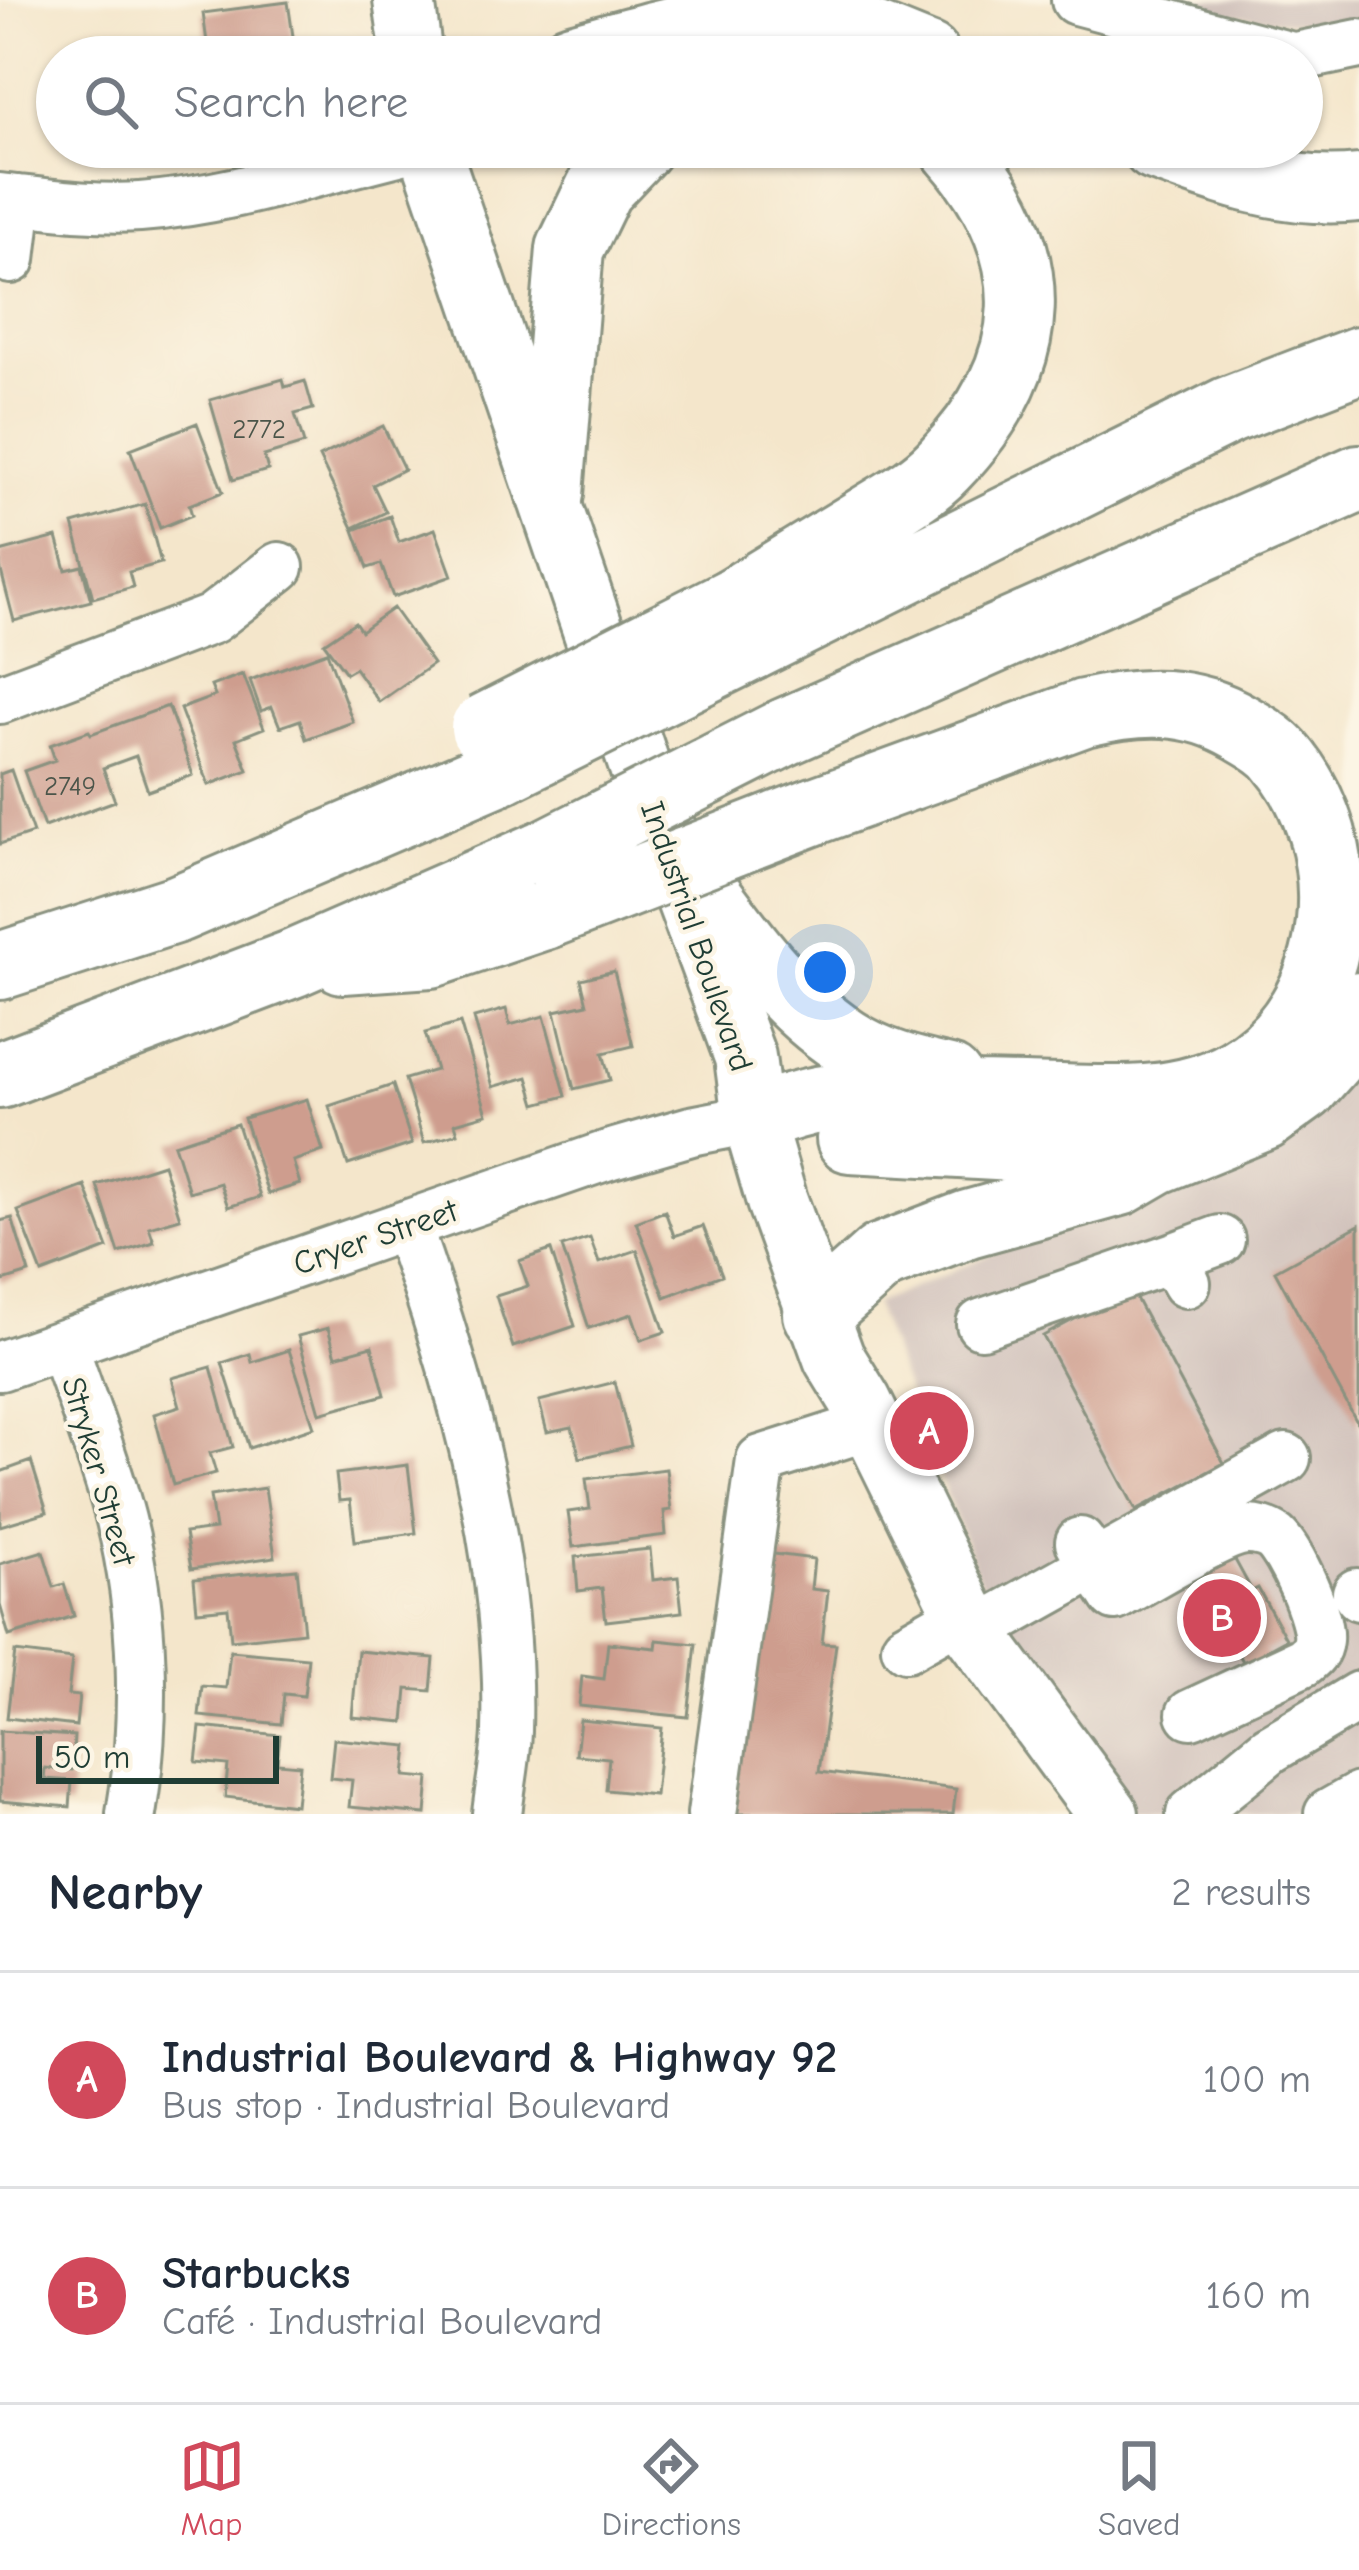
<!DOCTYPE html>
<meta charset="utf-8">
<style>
body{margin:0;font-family:"Comic Neue",sans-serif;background:#f2f2f3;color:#1f2937}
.scale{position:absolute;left:36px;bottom:30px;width:243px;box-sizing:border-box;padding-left:12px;border:6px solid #1f3d34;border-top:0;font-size:33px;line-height:42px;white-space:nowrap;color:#1f3d34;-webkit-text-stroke:9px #fcf5e5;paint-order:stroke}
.you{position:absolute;left:825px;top:972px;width:42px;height:42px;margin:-30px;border:9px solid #fff;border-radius:50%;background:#1a73e8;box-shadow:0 0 0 18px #1a73e833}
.badge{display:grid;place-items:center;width:78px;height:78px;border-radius:50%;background:#d1495b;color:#fff;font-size:39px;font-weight:700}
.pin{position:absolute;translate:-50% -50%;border:6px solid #fff;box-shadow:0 3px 12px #0006}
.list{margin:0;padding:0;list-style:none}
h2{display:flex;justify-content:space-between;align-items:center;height:156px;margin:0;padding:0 48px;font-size:51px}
h2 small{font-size:39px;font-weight:400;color:#747a83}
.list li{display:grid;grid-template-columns:78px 1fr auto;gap:36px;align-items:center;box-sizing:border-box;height:216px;padding:0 48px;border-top:3px solid #e0e1e3}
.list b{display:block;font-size:45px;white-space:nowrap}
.list p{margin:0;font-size:39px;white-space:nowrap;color:#747a83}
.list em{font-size:39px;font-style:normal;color:#747a83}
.icon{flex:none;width:66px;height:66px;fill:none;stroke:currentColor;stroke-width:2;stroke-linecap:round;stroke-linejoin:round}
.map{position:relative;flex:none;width:1359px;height:1814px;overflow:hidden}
.search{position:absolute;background:#fff;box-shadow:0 3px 9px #0004;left:36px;right:36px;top:36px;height:132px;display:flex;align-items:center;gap:30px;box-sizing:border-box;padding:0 42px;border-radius:66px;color:#747a83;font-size:45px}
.sheet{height:588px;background:#fff}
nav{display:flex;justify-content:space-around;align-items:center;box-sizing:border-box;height:168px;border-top:3px solid #e0e1e3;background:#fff;font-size:33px;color:#747a83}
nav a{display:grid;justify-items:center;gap:6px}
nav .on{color:#d1495b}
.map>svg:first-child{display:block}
</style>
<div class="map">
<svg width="1359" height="1814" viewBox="0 0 1359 1814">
<rect width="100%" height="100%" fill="#fcf5e5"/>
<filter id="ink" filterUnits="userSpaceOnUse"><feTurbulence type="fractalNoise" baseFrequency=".00833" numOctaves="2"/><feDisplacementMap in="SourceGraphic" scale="24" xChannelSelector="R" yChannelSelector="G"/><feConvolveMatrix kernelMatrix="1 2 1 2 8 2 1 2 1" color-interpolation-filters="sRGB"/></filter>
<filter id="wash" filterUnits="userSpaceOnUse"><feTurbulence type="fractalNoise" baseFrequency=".004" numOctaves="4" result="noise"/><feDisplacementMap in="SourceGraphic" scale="48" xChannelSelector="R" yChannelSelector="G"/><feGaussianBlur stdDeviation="2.7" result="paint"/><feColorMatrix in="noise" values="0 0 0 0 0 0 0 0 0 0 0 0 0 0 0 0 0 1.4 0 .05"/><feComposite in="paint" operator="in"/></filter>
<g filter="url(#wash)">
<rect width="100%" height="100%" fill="#f4e6cb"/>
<path fill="#cfc0ba" d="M1106 0H1359V30Z
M1359 1034V1814H1088L1057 1782 874 1304 1270 1137Z"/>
<g id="blocks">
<path fill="#ce9d8e" d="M288 2 296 57H209L203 13Z
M283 379 285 387 305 381 313 409 295 414 304 444 264 456 268 470 233 480 210 400Z
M197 423 223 492 189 505 192 515 160 528 130 449Z
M383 426 404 469 373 485 386 512 353 528 319 457Z
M145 504 161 563 129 572 133 587 93 598 73 524Z
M390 516 399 542 435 529 452 576 393 597 381 564 368 568 354 530Z
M57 537 66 570 82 566 91 601 14 621 0 567V552Z
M393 608 433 664 379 702 355 668 346 673 324 643 355 622 361 631Z
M327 652 353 722 306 739 300 720 280 727 272 707 261 711 250 680Z
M243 674 264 728 236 739 248 770 209 785 180 709 215 696 211 686Z
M168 706 193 775 148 791 136 756 103 768 115 801 44 827 24 771 55 760 50 745 89 731 91 734Z
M11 770 33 833 0 844V774Z
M614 971 633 1046 603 1053 610 1080 574 1089 555 1011 587 1004 581 979Z
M506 1009 510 1025 544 1016 566 1096 536 1104 528 1077 493 1087 474 1018Z
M460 1023 487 1114 455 1123 458 1133 424 1143 405 1079 436 1070 425 1033Z
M393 1085 412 1144 348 1165 329 1106Z
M307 1099 323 1151 293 1161 300 1184 268 1194 244 1118Z
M237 1124 260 1197 228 1207 220 1183 189 1192 174 1144Z
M163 1164 180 1218 149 1227 154 1242 119 1253 97 1185Z
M85 1186 108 1248 42 1273 18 1211Z
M665 1211 674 1236 703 1226 722 1275 665 1297 636 1222Z
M12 1218 29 1273 0 1282V1221Z
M1359 1225V1426L1275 1271Z
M590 1238 599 1263 637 1250 665 1332 641 1340 632 1314 589 1328 562 1247Z
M551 1250 575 1326 513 1347 496 1296 528 1286 519 1261Z
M1131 1289 1224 1463 1136 1510 1043 1336Z
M328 1328 336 1356 372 1346 385 1395 320 1413 298 1336Z
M289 1350 314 1427 249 1448 222 1363 250 1354 252 1362Z
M211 1367 233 1447 210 1453 216 1473 173 1485 154 1414 180 1406 172 1378Z
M615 1382 631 1446 580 1458 572 1427 547 1432 539 1401Z
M31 1461 47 1512 0 1526V1472Z
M408 1465 416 1533 355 1541 350 1500 339 1501 336 1474Z
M666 1469 671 1510 664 1511 666 1535 573 1547 568 1512 590 1509 586 1479Z
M265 1488 275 1557 191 1569 185 1533 215 1529 210 1496Z
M1228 1547 1252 1591 1258 1588 1286 1639 1264 1651 1269 1661 1249 1672 1232 1642 1223 1647 1182 1572Z
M650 1549 653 1580 678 1577 682 1612 606 1621 602 1588 578 1591 575 1557Z
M43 1551 54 1587 64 1584 74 1616 9 1636 0 1605V1564Z
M758 1552 814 1559 811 1589 828 1591 822 1643 836 1644 819 1772 956 1789 953 1814H724Z
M297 1569 304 1632 231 1640 228 1608 197 1611 194 1579Z
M657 1640 696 1644 688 1717 579 1706 582 1676 604 1679 608 1643 656 1648Z
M230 1651 308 1658 304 1696 284 1694 281 1724 199 1716 202 1686 226 1688Z
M358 1651 434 1658 431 1691 407 1689 404 1722 352 1717Z
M15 1652 72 1659 68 1695 79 1696 76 1726 7 1718Z
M580 1720 662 1728 655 1795 606 1790 609 1758 576 1755Z
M200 1727 280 1735 277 1763 300 1765 296 1805 225 1797 228 1765 196 1762Z
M0 1731 74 1736 72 1770 45 1768 44 1779 72 1781 70 1807 0 1801Z
M334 1739 408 1746 405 1776 429 1778 426 1814 349 1807 352 1780 330 1778Z"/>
</g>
</g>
<g filter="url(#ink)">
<use href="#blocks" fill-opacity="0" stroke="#8a9280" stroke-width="3"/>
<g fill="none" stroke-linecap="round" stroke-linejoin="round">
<g stroke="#8a9280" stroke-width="54">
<path id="minor" d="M1076 0 1292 57
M1296 57 1359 44
M0 198C46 203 94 210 140 207 233 200 325 168 415 147
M11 259 18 200
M0 699 212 619 279 567
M406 1225C463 1386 512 1558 507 1731 506 1759 500 1787 497 1814
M1186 1283 1172 1258 1220 1240
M981 1324 1172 1258
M63 1345C82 1403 106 1461 121 1520 144 1613 147 1719 131 1814
M0 1366 608 1155 691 1131 753 1119
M1080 1542 1115 1596C1141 1582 1224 1530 1248 1530 1257 1530 1269 1533 1275 1538 1291 1553 1321 1618 1318 1640 1317 1651 1311 1656 1303 1662L1191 1714
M1357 1593 1359 1596
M974 1632 1286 1458
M906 1647 964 1614
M712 1814 761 1460 871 1425
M1191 1814 1270 1749 1359 1696
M1329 1814 1359 1797"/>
</g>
<g stroke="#8a9280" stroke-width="66">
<path id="major" d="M404 0 412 57
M429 147 662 832 745 1057 753 1119 777 1201 834 1358 861 1402 974 1632 1108 1814"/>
</g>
<g stroke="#8a9280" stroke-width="72">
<path id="highway" d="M572 57C660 33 747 4 839 25 868 32 899 46 927 57
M1155 147C1222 172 1287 196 1359 188
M550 494 570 249 599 189 639 147
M734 601C776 575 818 550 860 524 888 506 920 490 943 466 1042 364 1048 254 953 147
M751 647 1229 410 1359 360
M785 732 1359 478
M662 832C716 903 769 991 845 1041 877 1062 912 1071 949 1079
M343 960 431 954 544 916
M0 966 177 909 502 770
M0 1075 292 964 544 854
M753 1119C776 1112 800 1102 824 1099 889 1093 958 1096 1024 1097 1095 1098 1174 1109 1238 1072 1348 1008 1359 846 1279 754 1269 743 1254 735 1242 728 1190 697 1140 700 1084 713L812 812
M850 1139 1052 1150 1148 1160
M817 1314 881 1257 968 1224 1120 1182 1156 1161 1264 1117 1304 1088 1336 1052 1359 1006"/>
</g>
<use href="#minor" stroke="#fff" stroke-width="48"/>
<use href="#major" stroke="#fff" stroke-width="60"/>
<use href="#highway" stroke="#fff" stroke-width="66"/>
<g stroke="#8a9280" stroke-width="72" stroke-linecap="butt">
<path id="highway-bridge" d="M484 728 734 601
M502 770 751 647
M544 854 785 732
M544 916 812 812"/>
</g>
<use href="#highway-bridge" stroke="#fff" stroke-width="66"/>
</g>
</g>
<g text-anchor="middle" stroke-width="9" stroke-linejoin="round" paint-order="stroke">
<g font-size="27" fill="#4b554a">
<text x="259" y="438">2772</text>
<text x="70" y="795">2749</text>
</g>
<g font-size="33" fill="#1f3d34" stroke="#fcf5e5">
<text transform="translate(698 936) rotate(71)" y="12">Industrial Boulevard</text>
<text transform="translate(375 1236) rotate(-19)" y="12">Cryer Street</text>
<text transform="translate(100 1471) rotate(74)" y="12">Stryker Street</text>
</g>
</g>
</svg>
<div class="scale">50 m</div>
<div class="you"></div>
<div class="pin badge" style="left:929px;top:1431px">A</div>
<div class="pin badge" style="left:1222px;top:1618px">B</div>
<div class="search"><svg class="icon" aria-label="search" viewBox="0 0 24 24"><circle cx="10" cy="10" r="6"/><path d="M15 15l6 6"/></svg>Search here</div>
</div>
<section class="sheet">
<h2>Nearby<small>2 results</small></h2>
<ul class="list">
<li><span class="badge">A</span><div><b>Industrial Boulevard &amp; Highway 92</b><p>Bus stop · Industrial Boulevard</p></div><em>100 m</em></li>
<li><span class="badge">B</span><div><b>Starbucks</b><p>Café · Industrial Boulevard</p></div><em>160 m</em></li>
</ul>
</section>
<nav>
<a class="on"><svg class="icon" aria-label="map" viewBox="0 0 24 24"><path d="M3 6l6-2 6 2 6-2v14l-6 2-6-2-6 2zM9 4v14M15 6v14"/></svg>Map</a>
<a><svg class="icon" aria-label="directions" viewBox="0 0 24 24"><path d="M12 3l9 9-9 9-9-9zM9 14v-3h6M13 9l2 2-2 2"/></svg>Directions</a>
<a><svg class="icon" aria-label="saved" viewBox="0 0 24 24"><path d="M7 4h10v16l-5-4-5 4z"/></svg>Saved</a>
</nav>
